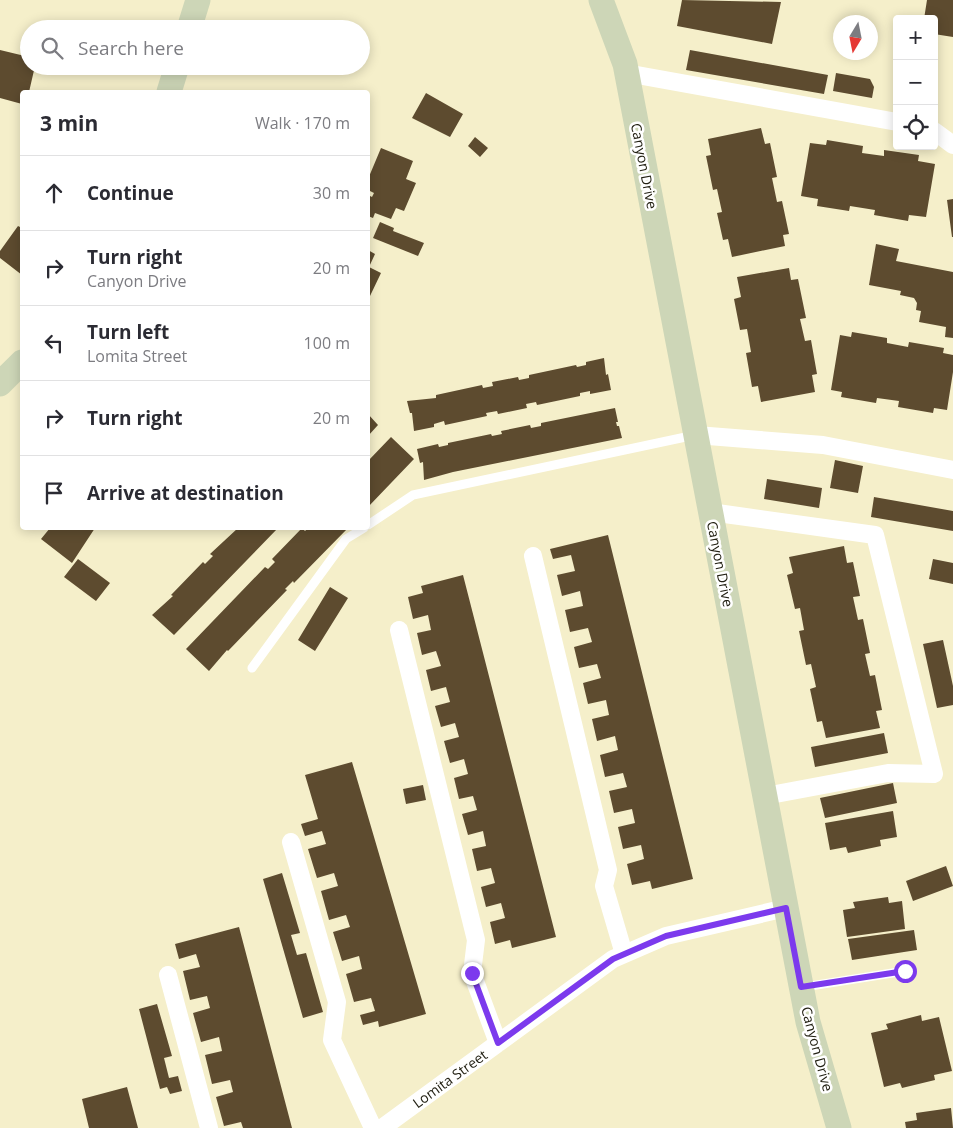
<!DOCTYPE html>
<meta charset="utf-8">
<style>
body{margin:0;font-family:"Open Sans",sans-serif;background:#f2f2f3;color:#2b2b33}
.controls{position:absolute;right:15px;top:15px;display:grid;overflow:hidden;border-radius:5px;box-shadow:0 2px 12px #0003}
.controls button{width:45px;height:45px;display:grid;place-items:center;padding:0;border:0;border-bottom:1px solid #e1e1e2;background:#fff;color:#2b2b33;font:25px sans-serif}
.compass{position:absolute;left:833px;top:15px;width:45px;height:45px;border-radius:50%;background:#fff;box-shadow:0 2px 12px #0003;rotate:190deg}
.stop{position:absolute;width:15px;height:15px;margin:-11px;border:4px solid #7c3aed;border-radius:50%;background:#fff}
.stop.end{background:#7c3aed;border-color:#fff;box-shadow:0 1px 5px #0008}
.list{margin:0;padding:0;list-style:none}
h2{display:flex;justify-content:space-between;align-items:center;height:65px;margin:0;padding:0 20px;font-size:21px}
h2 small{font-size:16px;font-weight:400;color:#7c7c81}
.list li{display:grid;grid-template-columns:32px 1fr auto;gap:15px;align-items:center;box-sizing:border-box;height:75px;padding:0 20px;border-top:1px solid #e1e1e2}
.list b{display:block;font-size:19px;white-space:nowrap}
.list p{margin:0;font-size:16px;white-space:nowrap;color:#7c7c81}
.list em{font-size:16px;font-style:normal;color:#7c7c81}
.icon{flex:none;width:28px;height:28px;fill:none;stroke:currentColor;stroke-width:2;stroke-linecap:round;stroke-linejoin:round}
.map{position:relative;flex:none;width:953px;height:1128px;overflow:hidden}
.search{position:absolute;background:#fff;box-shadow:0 2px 12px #0003;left:20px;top:20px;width:350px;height:55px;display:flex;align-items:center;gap:12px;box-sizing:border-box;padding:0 18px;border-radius:28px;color:#7c7c81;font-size:19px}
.panel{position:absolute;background:#fff;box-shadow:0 2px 12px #0003;left:20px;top:90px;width:350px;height:440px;border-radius:5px}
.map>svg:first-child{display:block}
</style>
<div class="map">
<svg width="953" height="1128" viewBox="0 0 953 1128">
<rect width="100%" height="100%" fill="#f5efca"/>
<path fill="#5d4b2f" d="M682 0 781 2 772 44 677 26Z
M927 0H953V37L934 34V19H924Z
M0 50 29 57V66H35L29 92H22V104L0 98Z
M690 50 828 75 824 94 686 70Z
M836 73 870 79 874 87 872 98 833 91Z
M426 93 463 114 450 137 412 118Z
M761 128 765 144 770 143 777 177 772 178 777 202 782 201 789 234 783 235 785 246 732 257 728 239 723 240 717 213 722 212 717 189 713 190 706 156 711 155 708 139Z
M475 137 488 148 480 157 468 146Z
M827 140 863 146 862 153 884 156V150L919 155 918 161 935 164 926 217 909 215 908 221 874 215 875 210 850 206 849 211 817 206 818 199 801 196 810 143 826 145Z
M381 148 413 161 406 179 416 183 404 211 396 208 391 219 375 213 373 218 368 216V195L372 197 374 193 368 190V179Z
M953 199V237H952L947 200Z
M380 222 394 228 393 231 424 243 418 256 373 238Z
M18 226 22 228V275L0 258V251Z
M876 244 899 249 896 261 953 272V338L945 337 946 327 919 322 921 311 916 310 917 303 914 298 900 295 901 291 869 285Z
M368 250 375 254 369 267 381 273 370 296 368 295Z
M789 268 791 280 798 279 806 318 800 319 805 341 811 340 817 374 812 375 815 392 761 402 758 386 752 387 746 353 751 352 747 329 740 330 734 299 741 297 737 277Z
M852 332 887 338V343L908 347 909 342 944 348 943 353 953 355V372L947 410 934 408 933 413 898 407 899 401 877 398 876 403 841 397 842 392 831 390 840 335 851 337Z
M604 358 606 375 608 374 611 390 590 394V391L580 393V396L537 405 536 402 526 404 527 408 498 414 497 411 486 413 487 416 445 425 444 421 434 424V427L414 431 412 413H410L407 401 436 398V395L482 385 483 388 493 386 492 382 518 377 519 380 529 378V375L576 365 577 367 586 365V362Z
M615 408 618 422H616L617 426H619L622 438 453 472 424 480 423 462 420 463 417 449 438 444 439 447 448 445V443L491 434 492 436 502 434 501 431 530 425 531 428 541 426V423Z
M368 414 378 425 368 436Z
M391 437 414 459 368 507V461Z
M835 460 863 466 858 493 830 488Z
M767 479 822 488 819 508 764 499Z
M874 497 953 511V531L871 517Z
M50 528H95L72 563 41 539Z
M238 528H278L174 635 152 615 173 596 171 595 203 562 205 564 213 556 210 554Z
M302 528 305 531 308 528H348L294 583 293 581 285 589 287 590 228 651 227 650 209 671 186 649 265 567 268 569 275 562 272 559Z
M608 535 693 879 652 889 650 881 632 885 627 864 644 859 641 845 623 849 618 827 635 823 632 809 614 813 609 791 627 787 623 773 605 777 600 755 618 750 615 736 597 741 592 719 609 715 606 700 588 704 583 683 601 678 597 664 579 668 574 647 592 642 588 628 570 632 565 610 583 606 580 591 562 596 557 575 575 571 571 555 553 559 550 549Z
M844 546 847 563 853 562 860 596 853 597 858 620 863 619 870 653 865 654 870 676 875 675 882 710 876 711 880 728 826 738 822 721 817 722 810 689 816 687 811 664 806 665 799 631 804 630 800 608 795 609 787 575 793 573 789 557Z
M78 559 110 583 96 601 64 577Z
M933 559 953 563V584L929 579Z
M463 575 556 937 512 948 510 940 495 944 490 922 505 918 501 903 486 907 481 887 495 883 491 868 477 871 472 849 486 846 483 831 468 835 462 814 477 810 473 796 459 799 454 778 468 774 464 759 450 763 444 741 459 737 455 723 441 727 435 706 450 702 446 687 431 691 426 670 441 666 436 651 422 655 417 633 431 630 428 615 413 619 408 597 423 593 421 586Z
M330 587 348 598 315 651 298 640Z
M943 640 953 686V705L937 708 923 644Z
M884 733 888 753 815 767 811 747Z
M352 762 426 1014 379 1027 378 1021 363 1025 360 1015 375 1011 371 998 354 1002 346 974 362 969 359 956 342 961 333 932 350 927 346 915 329 920 321 891 338 886 334 873 317 878 308 849 326 844 322 831 305 836 301 824 318 819 305 775Z
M893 783 897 803 825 818 820 798Z
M423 785 426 800 406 804 403 789Z
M893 811 897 837 880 840 881 846 848 853 846 847 830 850 825 823Z
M946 866 953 886 913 901 906 881Z
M282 873 300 933 291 935 297 955 306 953 323 1012 303 1018 263 879Z
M888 897 889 903 902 901 905 929 847 937 843 910 855 908 853 902Z
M239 927 292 1128H243L241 1122 224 1126 216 1097 233 1092 230 1080 212 1084 205 1055 222 1051 219 1037 201 1042 193 1013 210 1008 207 996 190 1000 183 971 200 967 196 954 179 959 175 944Z
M914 930 917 950 852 960 848 939Z
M157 1004 172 1056 164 1058 169 1078 178 1076 182 1091 170 1094 167 1087 160 1089 139 1009Z
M921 1015 922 1021 939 1017 952 1071 934 1075 935 1080 902 1088 900 1083 884 1087 871 1033 888 1029 886 1024Z
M127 1087 138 1128H89L82 1099Z
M951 1108 953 1128H906L905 1122 917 1120 916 1113Z"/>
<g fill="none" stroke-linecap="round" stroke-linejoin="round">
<path stroke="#fff" stroke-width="9" d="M368 525 413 495 695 435
M252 668 346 539 364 528
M804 987 905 971"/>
<path stroke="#fff" stroke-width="18" d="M626 73 897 122
M934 131 953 145
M696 435 823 445 953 470
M710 512 875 535 934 774 888 773 765 796
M533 556 608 870 604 886 624 954
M399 630 476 940 472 973 498 1043
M291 842 337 1002 332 1040 373 1128
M168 975 209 1128
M382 1128 613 959 666 936 786 908"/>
<path stroke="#cdd6b7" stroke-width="25" d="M601 0 625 64 808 1022 839 1128
M189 29 198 0
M169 92 177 66
M0 384 22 362"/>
</g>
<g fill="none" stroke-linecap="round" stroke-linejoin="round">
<path stroke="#7c3aed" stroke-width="6" d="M472 973 498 1043 613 959 666 936 786 908 801 987 905 971"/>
</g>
<g text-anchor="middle" stroke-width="5" stroke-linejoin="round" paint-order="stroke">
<g font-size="14" fill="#232114" stroke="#fff">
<text transform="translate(644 166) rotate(79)" y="5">Canyon Drive</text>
<text transform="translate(720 564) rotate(79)" y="5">Canyon Drive</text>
<text transform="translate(817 1049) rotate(75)" y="5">Canyon Drive</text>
<text transform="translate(450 1079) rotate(-36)" y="5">Lomita Street</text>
</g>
</g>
</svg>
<div class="controls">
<button>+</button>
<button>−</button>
<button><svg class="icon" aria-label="locate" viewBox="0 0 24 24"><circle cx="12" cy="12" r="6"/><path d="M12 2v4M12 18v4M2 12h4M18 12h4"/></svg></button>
</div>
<svg class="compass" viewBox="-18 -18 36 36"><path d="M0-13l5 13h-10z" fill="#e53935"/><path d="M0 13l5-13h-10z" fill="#7c7c81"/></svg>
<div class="stop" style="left:905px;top:971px"></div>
<div class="stop end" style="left:472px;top:973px"></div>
<div class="search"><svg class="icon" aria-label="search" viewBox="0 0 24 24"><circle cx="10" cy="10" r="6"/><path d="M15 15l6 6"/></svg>Search here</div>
<section class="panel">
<h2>3 min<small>Walk · 170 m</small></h2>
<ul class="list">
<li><svg class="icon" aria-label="ahead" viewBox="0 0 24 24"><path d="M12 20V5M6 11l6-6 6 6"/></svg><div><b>Continue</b></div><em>30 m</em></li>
<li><svg class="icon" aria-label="right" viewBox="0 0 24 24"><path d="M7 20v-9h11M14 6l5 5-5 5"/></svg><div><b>Turn right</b><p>Canyon Drive</p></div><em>20 m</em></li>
<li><svg class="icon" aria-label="left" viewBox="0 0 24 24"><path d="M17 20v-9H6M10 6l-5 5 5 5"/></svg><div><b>Turn left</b><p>Lomita Street</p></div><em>100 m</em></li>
<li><svg class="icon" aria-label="right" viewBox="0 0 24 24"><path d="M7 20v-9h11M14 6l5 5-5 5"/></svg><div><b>Turn right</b></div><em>20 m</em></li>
<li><svg class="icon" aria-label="arrive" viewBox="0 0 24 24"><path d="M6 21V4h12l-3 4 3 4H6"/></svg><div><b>Arrive at destination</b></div></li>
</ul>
</section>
</div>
